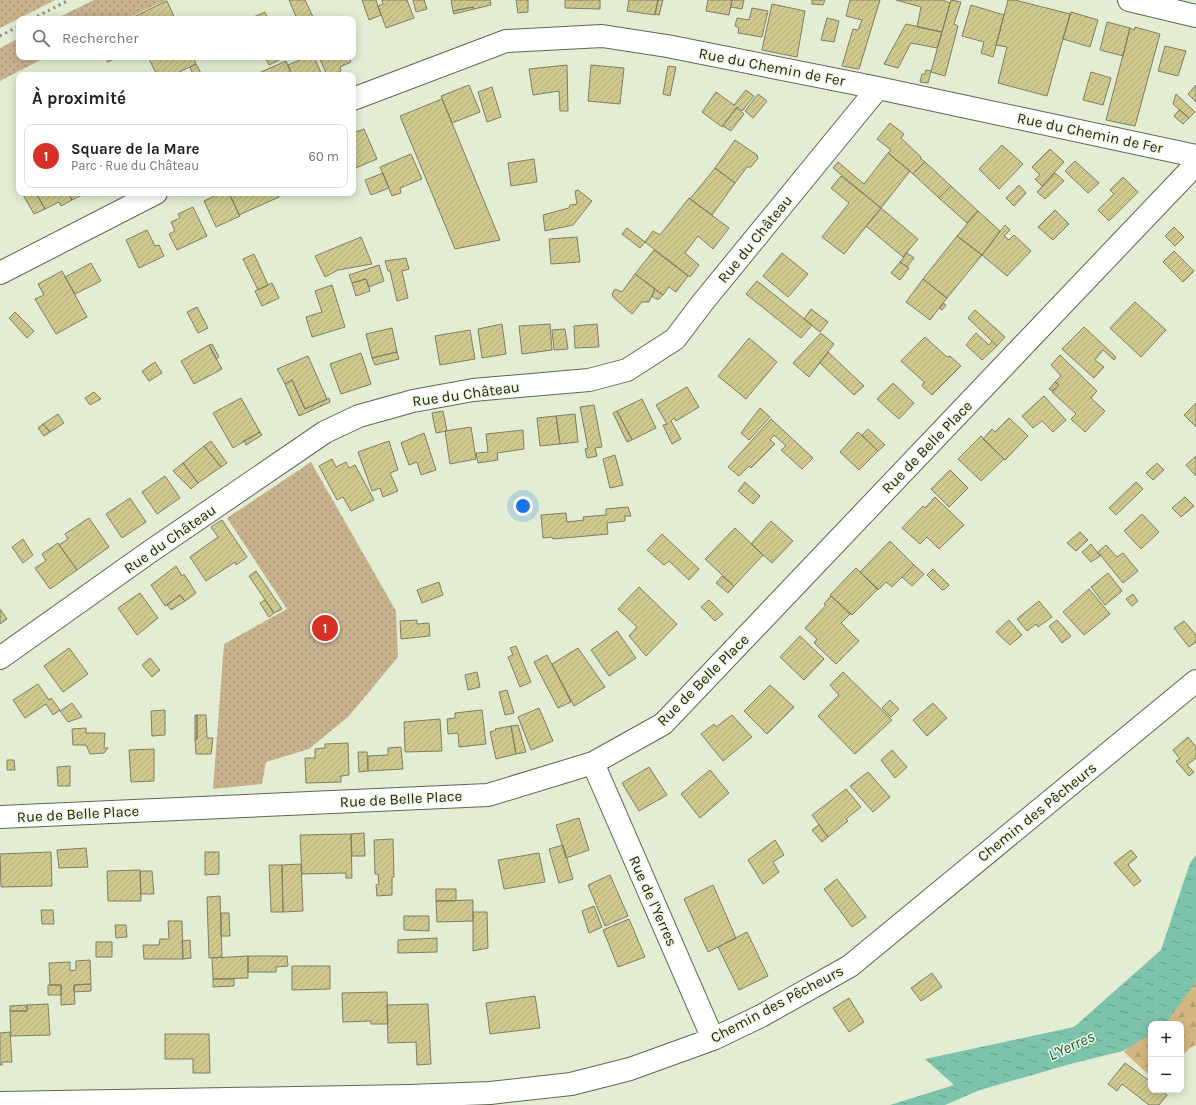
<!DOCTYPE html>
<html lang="fr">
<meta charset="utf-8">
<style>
body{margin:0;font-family:Karla,sans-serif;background:#f6f6f6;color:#222}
.controls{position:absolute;right:12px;bottom:12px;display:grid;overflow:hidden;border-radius:8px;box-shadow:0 2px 10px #0003}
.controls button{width:36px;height:36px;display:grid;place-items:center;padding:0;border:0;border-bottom:1px solid #e0e0e0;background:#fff;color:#222;font:20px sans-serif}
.you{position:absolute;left:523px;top:506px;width:14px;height:14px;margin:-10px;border:3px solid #fff;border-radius:50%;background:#1a73e8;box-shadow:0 0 0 6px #1a73e833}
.badge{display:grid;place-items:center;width:26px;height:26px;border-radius:50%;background:#d93025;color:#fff;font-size:13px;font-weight:700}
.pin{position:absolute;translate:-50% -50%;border:2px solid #fff;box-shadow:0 1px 4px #0006}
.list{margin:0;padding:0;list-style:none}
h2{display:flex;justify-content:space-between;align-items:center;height:52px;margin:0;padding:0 16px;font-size:17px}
h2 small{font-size:13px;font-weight:400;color:#767676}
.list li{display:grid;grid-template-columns:26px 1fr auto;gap:12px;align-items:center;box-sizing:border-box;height:64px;margin:0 8px 8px;padding:0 8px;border:1px solid #e0e0e0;border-radius:8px}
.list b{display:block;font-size:15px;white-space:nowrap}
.list p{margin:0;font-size:13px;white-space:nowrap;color:#767676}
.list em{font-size:13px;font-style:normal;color:#767676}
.icon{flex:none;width:22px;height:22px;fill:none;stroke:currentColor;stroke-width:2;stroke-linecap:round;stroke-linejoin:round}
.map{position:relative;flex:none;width:1196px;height:1105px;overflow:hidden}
.search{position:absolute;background:#fff;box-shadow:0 2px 10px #0003;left:16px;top:16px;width:340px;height:44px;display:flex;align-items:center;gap:10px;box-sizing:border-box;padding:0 14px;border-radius:8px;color:#767676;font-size:15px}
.panel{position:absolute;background:#fff;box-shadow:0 2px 10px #0003;left:16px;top:72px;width:340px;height:124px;border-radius:8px}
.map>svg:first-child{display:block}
</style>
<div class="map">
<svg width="1196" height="1105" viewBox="0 0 1196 1105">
<defs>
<pattern id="green-dots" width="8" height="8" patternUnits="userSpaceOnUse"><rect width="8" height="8" fill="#c8b28d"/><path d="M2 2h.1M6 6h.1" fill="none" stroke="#a29172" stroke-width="1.8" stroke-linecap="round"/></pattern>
<pattern id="forest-firs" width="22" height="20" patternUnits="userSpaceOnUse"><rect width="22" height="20" fill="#d5b681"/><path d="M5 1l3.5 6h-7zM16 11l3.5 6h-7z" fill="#b79c6f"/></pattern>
<pattern id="water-ripples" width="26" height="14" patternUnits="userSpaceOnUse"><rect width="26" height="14" fill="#7dc2ab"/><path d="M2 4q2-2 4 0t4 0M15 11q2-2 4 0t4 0" fill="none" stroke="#669d8a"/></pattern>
<pattern id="building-hatch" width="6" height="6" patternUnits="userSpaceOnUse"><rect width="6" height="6" fill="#cfc98e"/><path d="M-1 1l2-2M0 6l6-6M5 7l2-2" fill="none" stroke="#b1ac7a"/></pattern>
</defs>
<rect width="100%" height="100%" fill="#e2edd3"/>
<path fill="url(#green-dots)" d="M0 0H55L0 28Z
M94 0H167L125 19H55Z
M19 38V57H46L0 81V48Z
M311 462 396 611 398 657 349 716 309 749 266 762 262 784 213 789 224 644 287 609 227 518Z"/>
<path fill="url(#forest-firs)" d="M1196 974V1045L1191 1047 1181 1057V1024H1160Z
M1151 1031V1077L1124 1052 1131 1044Z"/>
<path fill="url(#water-ripples)" d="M1196 855V982L1165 1024H1151V1034L1123 1051 1074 1063 980 1090 945 1105H890L954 1085 925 1059 1074 1027 1161 950 1190 863Z"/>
<path fill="url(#building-hatch)" stroke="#7f7d64" d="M289 0H305L314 19 318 17 319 19H297Z
M362 0H376L381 15 369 20Z
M382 0H407L414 18 386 28 378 6 383 4Z
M413 0H424L427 9 416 12Z
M451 0H490L491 5 474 9 473 7 453 11Z
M516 0H528V12L518 13Z
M565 0H600V9L565 8Z
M629 0H658L655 15 627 11Z
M658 0H663L659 15 655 14Z
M708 0H732L729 15 706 11Z
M732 0H744L742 9 731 7Z
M812 0H825L823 5 812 4Z
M850 0H880L859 69 842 66 853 29 858 30 862 20 846 16Z
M896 0H943L950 3 942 32 917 27 921 7Z
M951 0 961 2 954 24 958 26 945 76 931 72V71Z
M1008 0H1015L1070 14 1047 96 998 83 1007 47 996 45Z
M167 1 175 19H129Z
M772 4 805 11 797 57 762 50Z
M971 5 1004 15 993 57 981 53 984 42 962 36Z
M473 7 474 9 454 14 453 11Z
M752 8 768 11 762 37 738 33 739 28 735 26 737 18 749 20Z
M265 12 268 19H249Z
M1071 12 1098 20 1090 47 1063 39Z
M827 18 839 21 834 42 821 40Z
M1107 22 1130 28 1123 56 1100 50Z
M906 24 942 32 937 48 911 43 898 68 884 64Z
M1135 27 1160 34 1135 126 1106 120 1130 28 1134 30Z
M1165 46 1186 51 1178 76 1158 71Z
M105 57H117L108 62Z
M148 57H193L196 64 173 75H157Z
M265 57H285L269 65Z
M307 57H314L322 75H292L288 65Z
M319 57H349L351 62 340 67 341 71 333 75H327Z
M286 61 292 75H263L261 72Z
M196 64 202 75H193L190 67Z
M567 65 568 111H560L559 91 533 95 529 69Z
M591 65 624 68 620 104 588 101Z
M668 66 676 67 670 96 663 94Z
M926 70 931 71 928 83 920 82 922 74H925Z
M1091 72 1111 78 1103 105 1083 100Z
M469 85 480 112 452 123 441 96Z
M1196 85V102L1188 94Z
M492 87 501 117 487 122 478 92Z
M746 90 754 96 742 111 737 107 722 127 702 112 716 92 734 105Z
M758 94 767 101 753 118 745 111Z
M1176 94 1195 112 1189 118 1173 104Z
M442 99 452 123 500 240 455 249 400 116Z
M736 108 744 114 731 131 723 126Z
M1179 110 1189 118 1183 124 1174 116Z
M890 123 904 134 901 138 921 157 920 158 925 162 913 174 888 153 891 150 877 139Z
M364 129 377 159 353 169V133Z
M735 140 757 155 758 158 751 167H747L735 183 715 168Z
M1002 145 1023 164 999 189 979 169Z
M1050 149 1064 162 1042 186 1035 179 1040 175 1032 167Z
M888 153 910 171 881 208 833 168 838 162 864 184Z
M411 154 422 179 400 188 401 193 392 196 380 167Z
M534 159 537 182 511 186 508 163Z
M1075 161 1099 183 1088 193 1065 171Z
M925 162 951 186 939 198 913 174Z
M715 168 735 183 712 215 690 199Z
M383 173 389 188 371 195 365 180Z
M1055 173 1064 181 1045 199 1037 192Z
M841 176 881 208 844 254 822 237 849 203 831 188Z
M1123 177 1138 192 1109 221 1098 210 1114 194 1110 190Z
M1019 185 1026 193 1014 206 1006 198Z
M951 186 978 211 967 223 939 198Z
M578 190 592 201 573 225 545 231 543 215 569 208 570 205 577 204 575 191Z
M22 193H36L45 209 34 214Z
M36 193H68L72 200 61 206 59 202 45 209Z
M68 193H83L84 194 72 200Z
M221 193H229L240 216 216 227 204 201Z
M229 193H278L279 197 239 215Z
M689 198 729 228 713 249 698 236 685 253 699 265 690 277 645 242 653 231 660 235Z
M193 207 207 236 177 250 169 234 175 231 171 222 180 218 178 214Z
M881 208 918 239 903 257 866 226Z
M1055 210 1069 224 1053 240 1038 227Z
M978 211 1000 231 982 255 957 236Z
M1005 225 1010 230 1004 236 1009 240 1014 235 1031 251 1007 276 982 255Z
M1174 227 1184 237 1175 246 1165 236Z
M627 228 645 242 640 248 622 234Z
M147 230 155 246 159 245 164 256 139 268 126 240Z
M957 236 982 255 947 298 923 279Z
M361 237 372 264 338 270 325 277 315 256Z
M577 237 580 262 551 264 549 239Z
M654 250 688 276 676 292 669 287 663 295 635 274Z
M1174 251 1194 271 1183 282 1163 262Z
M782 253 808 274 788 297 763 276Z
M907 253 914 258 907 267 900 262Z
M254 254 268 285 258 290 243 259Z
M406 258 409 269 402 271 408 298 397 301 390 271H388L385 261Z
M900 262 909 268 900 280 891 273Z
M91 263 101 281 75 294 65 277Z
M379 265 384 281 369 287 366 279 352 283 349 275Z
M62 271 87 317 56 334 35 299 44 295 38 284Z
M635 274 655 289 649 302H642L632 314 613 297 612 294 615 289 622 292Z
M366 279 370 291 356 296 352 283Z
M923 279 947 298 930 320 906 302Z
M757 281 812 325 801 338 746 294Z
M272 283 279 298 262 306 255 291Z
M332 285 345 327 312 337 306 317 322 312 315 291Z
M655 289 663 295 659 299H656L652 296Z
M1135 302 1166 330 1141 357 1110 328Z
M943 303 946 305 942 310 939 308Z
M197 307 208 328 198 333 187 312Z
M811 309 828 322 820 332 804 319Z
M975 310 1005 337 997 346 968 318Z
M15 312 34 331 27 338 9 318Z
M502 324 506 354 482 358 478 329Z
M550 324 552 350 522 354 519 326Z
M597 324 599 347 575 348 574 326Z
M1084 327 1116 357 1114 360 1103 350 1095 360 1104 367 1094 378 1062 349Z
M392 328 397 352 372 358 366 334Z
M565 329 568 349 554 350 552 330Z
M470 330 475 359 440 365 435 336Z
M821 333 834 344 809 377 793 363Z
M976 333 989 345 992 341 997 346 982 360 966 345Z
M925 337 947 357 950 356 961 366 932 395 922 386 924 382 901 361Z
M749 338 777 362 746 399 718 376Z
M212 344 219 357 216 359 209 345Z
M209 345 222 369 194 384 181 361Z
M397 352 399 359 375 365 372 358Z
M828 352 864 386 854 395 820 363Z
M361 353 371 384 341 394 330 364Z
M1060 355 1097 391 1091 398 1105 411 1085 432 1071 419 1076 414 1052 392 1059 385 1055 382 1061 376 1051 365Z
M308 356 327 399 305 409 292 380 285 384 277 369Z
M155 362 162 373 149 381 142 371Z
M292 380 305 409 329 398 330 402 299 416 285 384Z
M1055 382 1059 385 1052 391 1049 389Z
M893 383 914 403 899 419 877 399Z
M687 387 699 407 676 421 674 418 671 421 681 439 672 444 663 425 667 424 656 405Z
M94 392 101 399 90 405 85 398Z
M1044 396 1066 420 1053 432 1042 421 1033 428 1022 416Z
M241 398 260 432 233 448 213 413Z
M642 399 656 428 632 440 617 411Z
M1196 403V427L1184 415Z
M594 405 602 447 595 448 597 456 587 458 585 449 588 448 580 407Z
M760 408 770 417 749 440 741 433Z
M443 411 447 431 436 433 432 413Z
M617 411 632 440 627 442 613 413Z
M58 414 64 423 50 432 43 424Z
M575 414 578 442 560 444 556 416Z
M556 416 560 444 540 446 537 418Z
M1009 418 1028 436 1005 460 983 439 992 429 995 432Z
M771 419 813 458 802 469 781 450 786 446 774 435 770 440 775 444 751 468 749 466 739 476 728 467Z
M43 424 50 432 44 436 38 428Z
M471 427 476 459 450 464 445 431Z
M868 429 885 445 878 451 862 435Z
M523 430 524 449 497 453 498 460 478 463 476 453 488 452 486 434Z
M260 432 262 435 246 445 244 441Z
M858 432 878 451 859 470 840 452Z
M424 433 436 470 421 475 417 462 409 465 401 443Z
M981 436 1004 459 981 481 958 459Z
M211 441 227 463 221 467 204 446Z
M389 441 398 470 390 473 398 491 383 497 380 488 372 491 358 452Z
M204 446 221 467 198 483 183 463Z
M615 455 623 485 610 488 603 459Z
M1196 456V476L1186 465Z
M332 459 336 467 346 462 349 468 355 465 374 500 351 511 343 497 337 500 319 466Z
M183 463 198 483 191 489 173 471Z
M1157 463 1164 470 1153 480 1146 473Z
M950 470 968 488 949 507 931 489Z
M165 476 180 498 157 514 142 492Z
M745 482 760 496 753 504 738 491Z
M1136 482 1143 489 1116 515 1109 508Z
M935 497 964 525 939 549 927 537 920 544 902 528 923 506 925 508Z
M1185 497 1194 506 1181 517 1172 508Z
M130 498 146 522 122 538 106 514Z
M628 507 631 516H625V521L607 523 608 534 553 539 552 537 543 538 541 515 566 513 567 522 584 520 583 517 606 515V509Z
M1142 514 1159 532 1141 549 1124 531Z
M89 518 109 547 77 570 59 545 68 539 65 534Z
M222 520 247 557 236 565 235 562 206 581 190 557 218 537 211 527Z
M771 521 793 541 772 563 751 544Z
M735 528 763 555 734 586 705 559Z
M1080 532 1088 540 1076 551 1067 543Z
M662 534 699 569 689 580 669 561 664 565 647 550Z
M23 539 33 555 23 563 12 547Z
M890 541 914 565 892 587 886 582 878 590 860 572Z
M58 543 77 570 50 589 35 568 46 561 42 554Z
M1091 544 1100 556 1091 562 1082 552Z
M1106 545 1117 557 1123 553 1138 571 1123 583 1098 552Z
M914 565 924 574 912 586 902 577Z
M176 566 182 576 184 574 196 593 185 601 180 595 165 606 151 585Z
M856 568 878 589 852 615 830 595Z
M933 569 949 585 945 589 942 590 927 575Z
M256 571 282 609 274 613 249 576Z
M1108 573 1122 591 1105 605 1091 587Z
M722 576 734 586 728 593 716 583Z
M439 582 443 595 422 603 417 590Z
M639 587 677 624 646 656 629 636 637 627 618 609Z
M1089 589 1110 614 1084 635 1063 612Z
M140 593 158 618 137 635 118 608Z
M1133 594 1138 601 1132 606 1126 599Z
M180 595 185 601 171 610 167 605Z
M831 596 850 614 841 623 859 641 836 664 814 643 817 639 805 628 826 605 824 604Z
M265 600 274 613 269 617 260 603Z
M709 600 723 614 715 621 701 607Z
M1039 601 1052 617 1038 627 1036 624 1027 631 1017 619Z
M0 609 7 619 0 624Z
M417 620V624L429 623 430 636 401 639 400 621Z
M1009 620 1022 635 1010 645 996 632Z
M1057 620 1071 636 1062 643 1049 626Z
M1184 621 1196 635V642L1189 647 1174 628Z
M617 631 636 658 609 676 591 650Z
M800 636 824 659 804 680 780 657Z
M516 646 531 682 520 687 508 657 513 655 510 648Z
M69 648 88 674 63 692 44 666Z
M578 648 605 687 574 706 552 664Z
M547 655 571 702 558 708 534 662Z
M150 658 160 670 152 677 142 665Z
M477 672 480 687 468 690 465 675Z
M843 672 892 720 855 754 818 716 839 695 830 685Z
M38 684 49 700 51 698 60 710 53 715 46 704 25 718 13 700Z
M770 685 794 707 767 734 744 711Z
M507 690 514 713 505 715 499 692Z
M890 700 899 709 891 717 882 708Z
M72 703 82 717 68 722 60 711Z
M933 703 947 718 927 736 913 720Z
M539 708 553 741 531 750 518 717Z
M165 710V735L152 736 151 711Z
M482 710 486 744 459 747 458 733 448 734 447 719 455 718V713Z
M195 715H197V739H195Z
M197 715H206L207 738H213L211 754H196L195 739H197Z
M732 715 752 737 723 761 701 734 714 724 716 727Z
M440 719 442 751 405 752 404 722Z
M518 725 526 752 516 754 511 726Z
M511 726 516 754 496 759 490 732 496 730 495 729Z
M86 728V733H105L104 748H108L104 753 90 754 86 745H73L72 729Z
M1188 737 1196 747V758L1187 765 1194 772 1189 776 1176 761 1180 759 1173 750Z
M348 743 349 775 341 776V782L306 783 305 758H315V749L325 748V744Z
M401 747 403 769 368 771V756L388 755V748Z
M154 749V781L131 782 129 750Z
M892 750 907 767 895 778 881 760Z
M358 752H367L368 771 359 772Z
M7 760H14L15 770H7Z
M70 766V786H58L57 767Z
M649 767 667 795 639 811 622 783Z
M710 770 729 793 700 818 681 794Z
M868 772 890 797 873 812 850 786Z
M846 789 861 807 846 819 848 821 828 837 812 815Z
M579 818 589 850 566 858 556 825Z
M819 825 828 837 822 842 812 830Z
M364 833 365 856H352L351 834Z
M351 834 352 878H346V873L302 874 300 835Z
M393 839 394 877H392V895L377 896 376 885 379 884 378 874H375L374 840Z
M775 840 784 855 773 862 779 872 763 884 748 860Z
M563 845 573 879 559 883 549 849Z
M86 848 88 867 59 868 57 850Z
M1131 850 1137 857 1128 865 1141 881 1134 886 1114 863Z
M51 852 52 886 1 887 0 854Z
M205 852H219V874L205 875Z
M539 853 545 882 504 889 498 860Z
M301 864 303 911 283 912 282 865Z
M269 865H282L283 912H271Z
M140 870 141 901H108L107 871Z
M140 871H152L154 894H141Z
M610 875 628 916 605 926 588 885Z
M837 879 866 917 852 927 824 889Z
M713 885 736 938 708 952 684 899Z
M436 889H456V901H436Z
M220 896 222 957 209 958 207 897Z
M473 900V921L437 922 436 901Z
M594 906 602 927 589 933 582 911Z
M41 910H53L54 924H42Z
M473 912H487L488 948 473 951Z
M221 913H229L230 936H221Z
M404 916H429V931L404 930Z
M629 919 645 957 618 967 603 930Z
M168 921H182L183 959H144L143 945H159L160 939H169Z
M115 925H126L127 937 116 938Z
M747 932 768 976 739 990 718 947Z
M437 938V952L398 953V940Z
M190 940 191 958 183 959 182 941Z
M96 942H112V957H96Z
M248 956H287L288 966 276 967V972H248Z
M248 956V978L213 979 212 958Z
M90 960 91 984 74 985 75 1004 61 1005V985H50L49 963 70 962V971L76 970V961Z
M292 966H330V989L292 990Z
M932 973 942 987 921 1001 911 988Z
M213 979H234V986L213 987Z
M91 984V991L74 992V985Z
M48 985H61V995H48Z
M387 992 388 1024H371V1021L343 1022 342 993Z
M535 996 540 1028 490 1034 486 1003Z
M849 998 864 1022 849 1032 833 1008Z
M48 1004 50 1035 11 1036 10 1011H27V1005Z
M428 1004 431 1064 417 1065 416 1042 388 1043 387 1005Z
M27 1005V1011H10V1006Z
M10 1032 12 1062H2V1065H0V1033Z
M165 1034H209L210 1073H193V1059H165Z
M1125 1063 1151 1082V1090H1161L1167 1095 1159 1105H1149L1122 1084 1117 1091 1108 1084Z"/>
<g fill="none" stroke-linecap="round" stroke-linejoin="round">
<g stroke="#5e6851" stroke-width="24">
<path id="minor" d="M353 99 506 41 602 36 667 46 878 88 1196 156
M0 273 156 193
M0 658 148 553 325 432 359 416 413 401 473 390 589 380 627 370 675 339 703 302 878 88
M593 763 713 1039
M0 817 488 795 593 763 663 724 1196 164
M0 1103 409 1096 490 1093 571 1084 630 1069 713 1039 761 1016 850 966 1196 681"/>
</g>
<g stroke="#5e6851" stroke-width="24">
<path id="highway" d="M1129 0 1196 16"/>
</g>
<use href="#minor" stroke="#fff" stroke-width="22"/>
<use href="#highway" stroke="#fff" stroke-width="22"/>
<path stroke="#838b79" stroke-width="3" stroke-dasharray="2 4" stroke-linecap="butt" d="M32 19 69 0
M0 36 19 26"/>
</g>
<g text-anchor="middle" stroke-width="3" stroke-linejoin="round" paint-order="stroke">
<g font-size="15" fill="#20241a" stroke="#effbe0">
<text transform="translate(772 67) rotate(11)" y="5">Rue du Chemin de Fer</text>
<text transform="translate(1090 133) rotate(12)" y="5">Rue du Chemin de Fer</text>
<text transform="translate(755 239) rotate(-51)" y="5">Rue du Château</text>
<text transform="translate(466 394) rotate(-8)" y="5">Rue du Château</text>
<text transform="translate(927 447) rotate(-46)" y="5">Rue de Belle Place</text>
<text transform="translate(170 539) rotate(-35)" y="5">Rue du Château</text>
<text transform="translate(703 680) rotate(-45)" y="5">Rue de Belle Place</text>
<text transform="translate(401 799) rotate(-3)" y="5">Rue de Belle Place</text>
<text transform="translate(1037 812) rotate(-39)" y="5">Chemin des Pêcheurs</text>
<text transform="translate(78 814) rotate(-3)" y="5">Rue de Belle Place</text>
<text transform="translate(653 901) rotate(66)" y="5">Rue de l'Yerres</text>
<text transform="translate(777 1004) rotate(-28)" y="5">Chemin des Pêcheurs</text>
</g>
<g font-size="16" font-style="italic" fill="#1b5444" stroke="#effbe0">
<text transform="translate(1071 1045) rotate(-25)" y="6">L'Yerres</text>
</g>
</g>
</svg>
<div class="controls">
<button>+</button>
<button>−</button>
</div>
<div class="you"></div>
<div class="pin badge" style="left:325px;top:628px">1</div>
<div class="search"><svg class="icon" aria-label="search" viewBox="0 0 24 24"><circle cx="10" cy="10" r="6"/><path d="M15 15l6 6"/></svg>Rechercher</div>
<section class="panel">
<h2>À proximité<small></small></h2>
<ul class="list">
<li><span class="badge">1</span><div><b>Square de la Mare</b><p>Parc · Rue du Château</p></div><em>60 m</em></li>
</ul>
</section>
</div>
